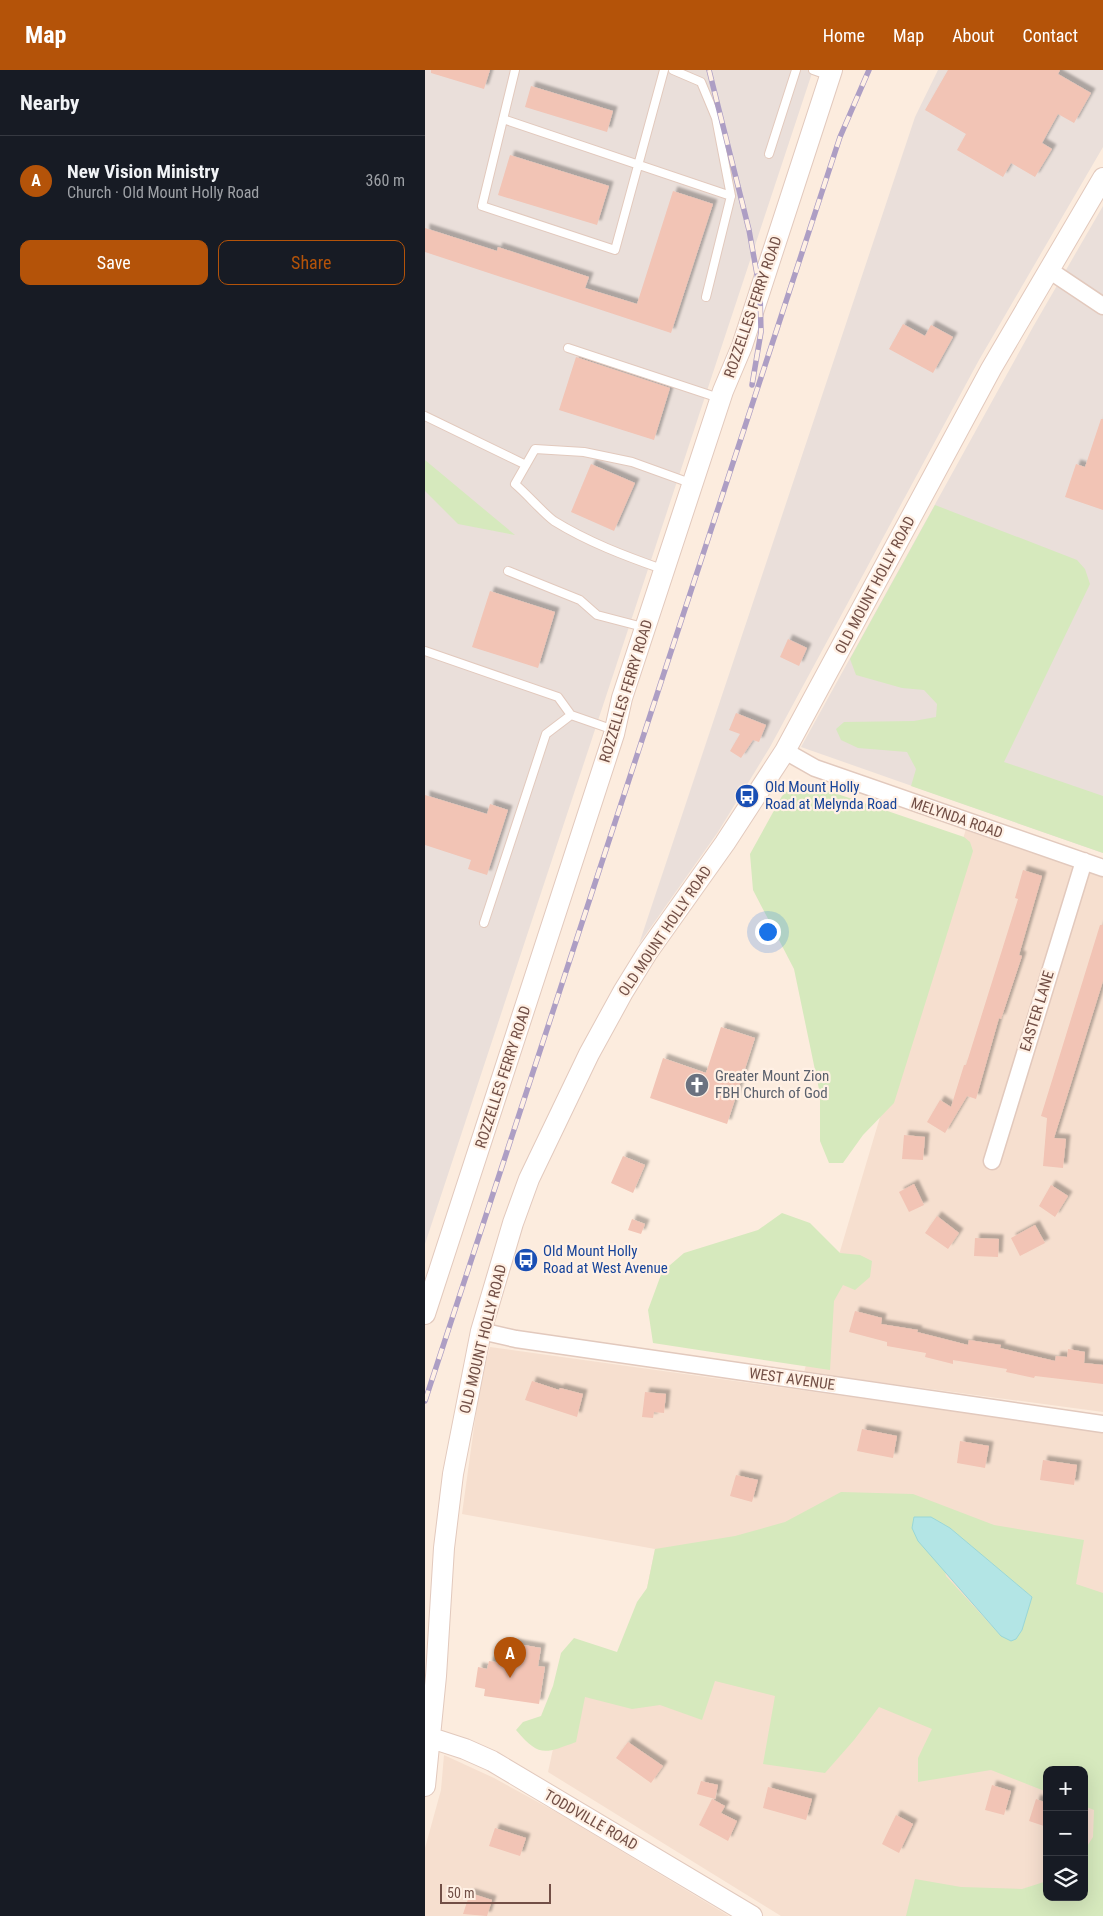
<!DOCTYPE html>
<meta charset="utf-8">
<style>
body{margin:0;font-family:"Roboto Condensed",sans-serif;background:#242831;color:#f1f3f6}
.controls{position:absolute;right:15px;bottom:15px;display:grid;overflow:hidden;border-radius:10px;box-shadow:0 5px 20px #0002}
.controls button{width:45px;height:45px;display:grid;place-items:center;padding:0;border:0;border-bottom:1px solid #363941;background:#171b24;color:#f1f3f6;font:25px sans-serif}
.scale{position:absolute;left:15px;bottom:12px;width:111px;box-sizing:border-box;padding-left:5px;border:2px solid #724f46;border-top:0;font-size:14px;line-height:18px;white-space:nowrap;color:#724f46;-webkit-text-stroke:4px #fff0e4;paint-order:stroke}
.you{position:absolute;left:342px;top:861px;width:18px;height:18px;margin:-12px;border:4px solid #fff;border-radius:50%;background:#1a73e8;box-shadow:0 0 0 8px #1a73e833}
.badge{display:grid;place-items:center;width:32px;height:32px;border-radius:50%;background:#b45309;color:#fff;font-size:16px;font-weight:700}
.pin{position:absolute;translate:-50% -41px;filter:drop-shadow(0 1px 2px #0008)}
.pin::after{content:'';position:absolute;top:26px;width:18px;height:15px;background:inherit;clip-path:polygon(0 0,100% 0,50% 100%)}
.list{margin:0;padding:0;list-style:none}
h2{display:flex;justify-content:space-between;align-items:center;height:65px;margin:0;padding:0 20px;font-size:21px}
h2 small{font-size:16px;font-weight:400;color:#9ea1a6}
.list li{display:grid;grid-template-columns:32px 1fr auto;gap:15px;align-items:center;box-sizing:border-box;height:90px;padding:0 20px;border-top:1px solid #363941}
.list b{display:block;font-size:19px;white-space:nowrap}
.list p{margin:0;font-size:16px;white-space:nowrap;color:#9ea1a6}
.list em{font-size:16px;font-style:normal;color:#9ea1a6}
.actions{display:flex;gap:10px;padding:15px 20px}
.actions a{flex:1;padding:11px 0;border:1px solid #b45309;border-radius:10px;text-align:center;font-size:18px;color:#b45309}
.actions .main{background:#b45309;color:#fff}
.icon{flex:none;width:28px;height:28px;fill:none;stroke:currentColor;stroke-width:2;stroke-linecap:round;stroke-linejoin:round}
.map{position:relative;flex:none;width:678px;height:1846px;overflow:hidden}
header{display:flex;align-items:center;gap:30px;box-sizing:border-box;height:70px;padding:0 25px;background:#b45309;color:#fff}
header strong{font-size:24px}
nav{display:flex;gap:28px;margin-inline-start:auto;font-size:18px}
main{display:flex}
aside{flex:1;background:#171b24}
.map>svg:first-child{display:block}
</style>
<header>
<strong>Map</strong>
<nav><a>Home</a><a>Map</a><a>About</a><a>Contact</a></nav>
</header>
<main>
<aside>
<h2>Nearby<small></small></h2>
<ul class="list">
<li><span class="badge">A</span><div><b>New Vision Ministry</b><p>Church · Old Mount Holly Road</p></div><em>360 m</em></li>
</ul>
<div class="actions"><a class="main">Save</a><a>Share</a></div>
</aside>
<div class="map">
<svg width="678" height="1846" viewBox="0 0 678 1846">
<defs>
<filter id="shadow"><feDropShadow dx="4.5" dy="-4.5" stdDeviation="1" flood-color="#0004"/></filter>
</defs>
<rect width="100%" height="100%" fill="#fcecde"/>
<path fill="#f6dfcf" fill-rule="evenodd" d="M541 759 678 807V1342L379 1302Z
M65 1277 678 1362V1846H356L123 1702 149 1582 202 1615 230 1479 37 1444 55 1314ZM622 1700H659V1827H622Z
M19 1685 69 1708 133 1743 304 1846H0V1778L16 1720Z"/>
<path fill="#eadfda" d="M0 0H388L0 1174Z
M513 0H678V77L554 290 345 677 293 762 214 874 490 47Z
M678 136V783L376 677 608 257Z"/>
<path fill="#d6e9bd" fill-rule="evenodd" d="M0 390 90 465 33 454 0 421Z
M510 435 652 490 660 499 665 514 579 692 678 726V783L486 716 491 699 482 682 433 678 416 670 411 659 419 652 489 651 511 647 512 634 499 620 477 618 431 605 425 589Z
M370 714H383L539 767 545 772 548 781 469 1033 438 1065 418 1093H404L395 1071V1024L369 899 328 820 325 784 357 726Z
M357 1143 385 1153 415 1183 435 1185 447 1191 445 1207 430 1220 418 1215 409 1231 405 1300 228 1273 223 1240 237 1202 259 1183 333 1160Z
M416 1422 488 1424 569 1455 659 1470 651 1514 678 1523V1846H481L490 1809 536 1817 597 1819 622 1811V1827H659V1781L668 1767 669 1740 659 1736V1700H622V1722L566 1700 493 1712V1688L507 1659 454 1637 429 1670 400 1703 338 1694 350 1626 290 1611 277 1650 235 1635 207 1639 160 1627 151 1672C119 1684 114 1687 91 1660L98 1652 116 1646 128 1616 136 1583 149 1568 192 1582 212 1532 222 1518 230 1479 310 1466 360 1452ZM506 1447 525 1458 607 1527 576 1566 521 1506Z"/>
<path fill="#b3e5e5" stroke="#99d7d7" d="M489 1447H506L525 1458 607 1527 597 1560 591 1569 586 1571 576 1566 493 1471 487 1458Z"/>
<path fill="#f2c4b5" filter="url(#shadow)" d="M6 0H65L59 19 6 3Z
M523 0H635L633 4 666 23 649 53 633 44 617 73 627 79 610 107 586 93 578 107 532 80 541 64 500 40Z
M106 16 188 41 182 62 100 37Z
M85 85 184 116 172 155 73 125Z
M248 121 288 134 246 263 0 182V158L72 181 73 177 164 207 160 218 212 234Z
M478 254 500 266 506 255 528 267 508 303 464 279Z
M151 287 245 318 229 370 134 340Z
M676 349H678V440L640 427 651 394 660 397Z
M166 394 210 413 189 461 146 442Z
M65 521 130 542 113 598 47 577Z
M363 569 382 578 374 596 355 587Z
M311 643 341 655 334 672 328 670 316 688 305 681 315 664 304 660Z
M0 725 62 744 65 734 83 740 62 805 43 799 46 790 0 775Z
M598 800 617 806 594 885 597 886 576 949 574 948 551 1029 542 1026 520 1063 502 1052 515 1030 526 1037 539 995H541L593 829 590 828Z
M675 855H678V911L629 1068 641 1069 638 1098 618 1096 622 1048 616 1046Z
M296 957 330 968 302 1054 225 1028 238 988 281 1003Z
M479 1065 500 1067 498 1090 477 1089Z
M198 1086 220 1095 208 1123 186 1113Z
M489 1114 499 1135 484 1142 474 1122Z
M626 1115 643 1126 630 1147 614 1136Z
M512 1146 534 1163 523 1179 500 1163Z
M207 1149 220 1154 216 1164 203 1160Z
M610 1155 620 1173 595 1186 586 1168Z
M550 1168 574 1169 573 1187 549 1186Z
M430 1241 457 1248 456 1254 493 1260 492 1262 543 1275 544 1270 576 1275 575 1278 630 1291 631 1286 642 1287 643 1279 660 1282 659 1293 678 1295V1314L610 1306 609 1308 581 1302 582 1299 528 1290V1294L500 1287 501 1283 462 1276V1272L424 1262Z
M107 1311 134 1320 135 1318 158 1324 152 1347 100 1330Z
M220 1322 241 1324 239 1343 229 1342 228 1348 217 1347Z
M437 1359 472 1366 468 1388 432 1381Z
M535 1371 564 1376 560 1398 532 1393Z
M618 1390 652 1395 649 1415 615 1410Z
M311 1405 333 1410 327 1432 305 1426Z
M87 1573 116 1578 113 1596 120 1597 114 1634 59 1626 60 1619 50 1617 53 1597 62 1599 64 1591 84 1594Z
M203 1672 238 1696 226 1713 191 1688Z
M276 1711 293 1715 290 1729 272 1724Z
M567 1715 586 1721 579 1745 560 1740Z
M343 1717 387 1729 381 1750 338 1738Z
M287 1729 300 1736 296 1743 312 1751 303 1771 274 1755Z
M611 1729 622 1733V1757L604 1751Z
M471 1745 488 1754 474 1783 457 1774Z
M70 1758 101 1768 95 1786 64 1776Z
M45 1823 67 1830 62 1846 38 1844Z"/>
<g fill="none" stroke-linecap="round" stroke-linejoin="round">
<g stroke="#e2c9bd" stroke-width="10">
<path id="service" d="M90 0 57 136 190 180 239 0
M248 0 276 12 291 48 306 126
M388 0 405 6
M78 49 306 126 281 227
M344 84 371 0
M143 278 294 328
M0 346 101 395
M237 499C200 486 163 472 129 451 118 443 102 424 90 414L110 379 159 382 207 392 268 414
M83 501 155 530 172 545 218 557
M0 581 133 627 146 645 189 660
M59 853 121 664 146 645"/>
</g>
<g stroke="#e2c9bd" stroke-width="19">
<path id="minor" d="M624 200 678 236
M360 681 390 698 678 798
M567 1091 659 791
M56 1261 91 1269 678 1354"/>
</g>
<g stroke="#e2c9bd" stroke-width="22">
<path id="tertiary" d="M0 1244 189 664 197 628 298 321 317 276 407 0
M0 1666 40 1679 67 1691 327 1846
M0 1716 11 1606 19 1478 28 1404 56 1261 88 1153 104 1109 164 984 198 922 222 883 300 773 360 681 566 299 678 108"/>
</g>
<use href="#service" stroke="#fff" stroke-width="8"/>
<use href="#minor" stroke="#fff" stroke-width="16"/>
<use href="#tertiary" stroke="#fff" stroke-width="20"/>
<g stroke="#ad9ec4" stroke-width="5.5">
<path id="rail" d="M284 0 324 160 335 221 336 262 327 315
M0 1331 415 67 444 0"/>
</g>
<use href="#rail" stroke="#fff0e4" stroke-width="4" stroke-dasharray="11" stroke-linecap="butt"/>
</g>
<defs>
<g id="bus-disc" transform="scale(1.25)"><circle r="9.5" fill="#1a4fb4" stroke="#fff0e4"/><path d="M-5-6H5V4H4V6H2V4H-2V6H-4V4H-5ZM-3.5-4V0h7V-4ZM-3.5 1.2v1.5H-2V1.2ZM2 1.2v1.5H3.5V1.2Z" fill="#fff"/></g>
<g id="church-disc" transform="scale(1.25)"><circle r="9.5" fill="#6b7280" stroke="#fff0e4"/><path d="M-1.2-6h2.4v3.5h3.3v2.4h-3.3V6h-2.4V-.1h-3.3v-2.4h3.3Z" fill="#fff"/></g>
</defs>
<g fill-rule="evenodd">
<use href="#bus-disc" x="322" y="726"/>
<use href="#church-disc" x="272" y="1015"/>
<use href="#bus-disc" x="101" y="1190"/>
</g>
<g text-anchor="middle" stroke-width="4.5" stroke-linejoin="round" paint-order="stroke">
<g font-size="15" fill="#724f46" stroke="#fff0e4">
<text transform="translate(328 237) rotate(-71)" y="5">ROZZELLES FERRY ROAD</text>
<text transform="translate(450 515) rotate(-62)" y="5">OLD MOUNT HOLLY ROAD</text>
<text transform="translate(201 621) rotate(-73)" y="5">ROZZELLES FERRY ROAD</text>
<text transform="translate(532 748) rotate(19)" y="5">MELYNDA ROAD</text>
<text transform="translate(240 861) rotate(-56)" y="5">OLD MOUNT HOLLY ROAD</text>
<text transform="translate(612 941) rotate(-73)" y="5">EASTER LANE</text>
<text transform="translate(78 1007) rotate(-72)" y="5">ROZZELLES FERRY ROAD</text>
<text transform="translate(58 1269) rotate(-76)" y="5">OLD MOUNT HOLLY ROAD</text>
<text transform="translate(367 1309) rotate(8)" y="5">WEST AVENUE</text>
<text transform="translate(166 1750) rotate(30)" y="5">TODDVILLE ROAD</text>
</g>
<g font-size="15" fill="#164399" stroke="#fff0e4" text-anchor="start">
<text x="340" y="722">Old Mount Holly<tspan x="340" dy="17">Road at Melynda Road</tspan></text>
<text x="118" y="1186">Old Mount Holly<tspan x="118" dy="17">Road at West Avenue</tspan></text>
</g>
<g font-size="15" fill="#5b616d" stroke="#fff0e4" text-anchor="start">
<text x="290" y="1011">Greater Mount Zion<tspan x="290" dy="17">FBH Church of God</tspan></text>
</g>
</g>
</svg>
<div class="controls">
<button>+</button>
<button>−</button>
<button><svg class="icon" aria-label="layers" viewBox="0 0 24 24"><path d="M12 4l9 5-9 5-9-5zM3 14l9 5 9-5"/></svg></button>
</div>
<div class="scale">50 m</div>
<div class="you"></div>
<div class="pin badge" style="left:85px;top:1608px">A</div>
</div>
</main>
